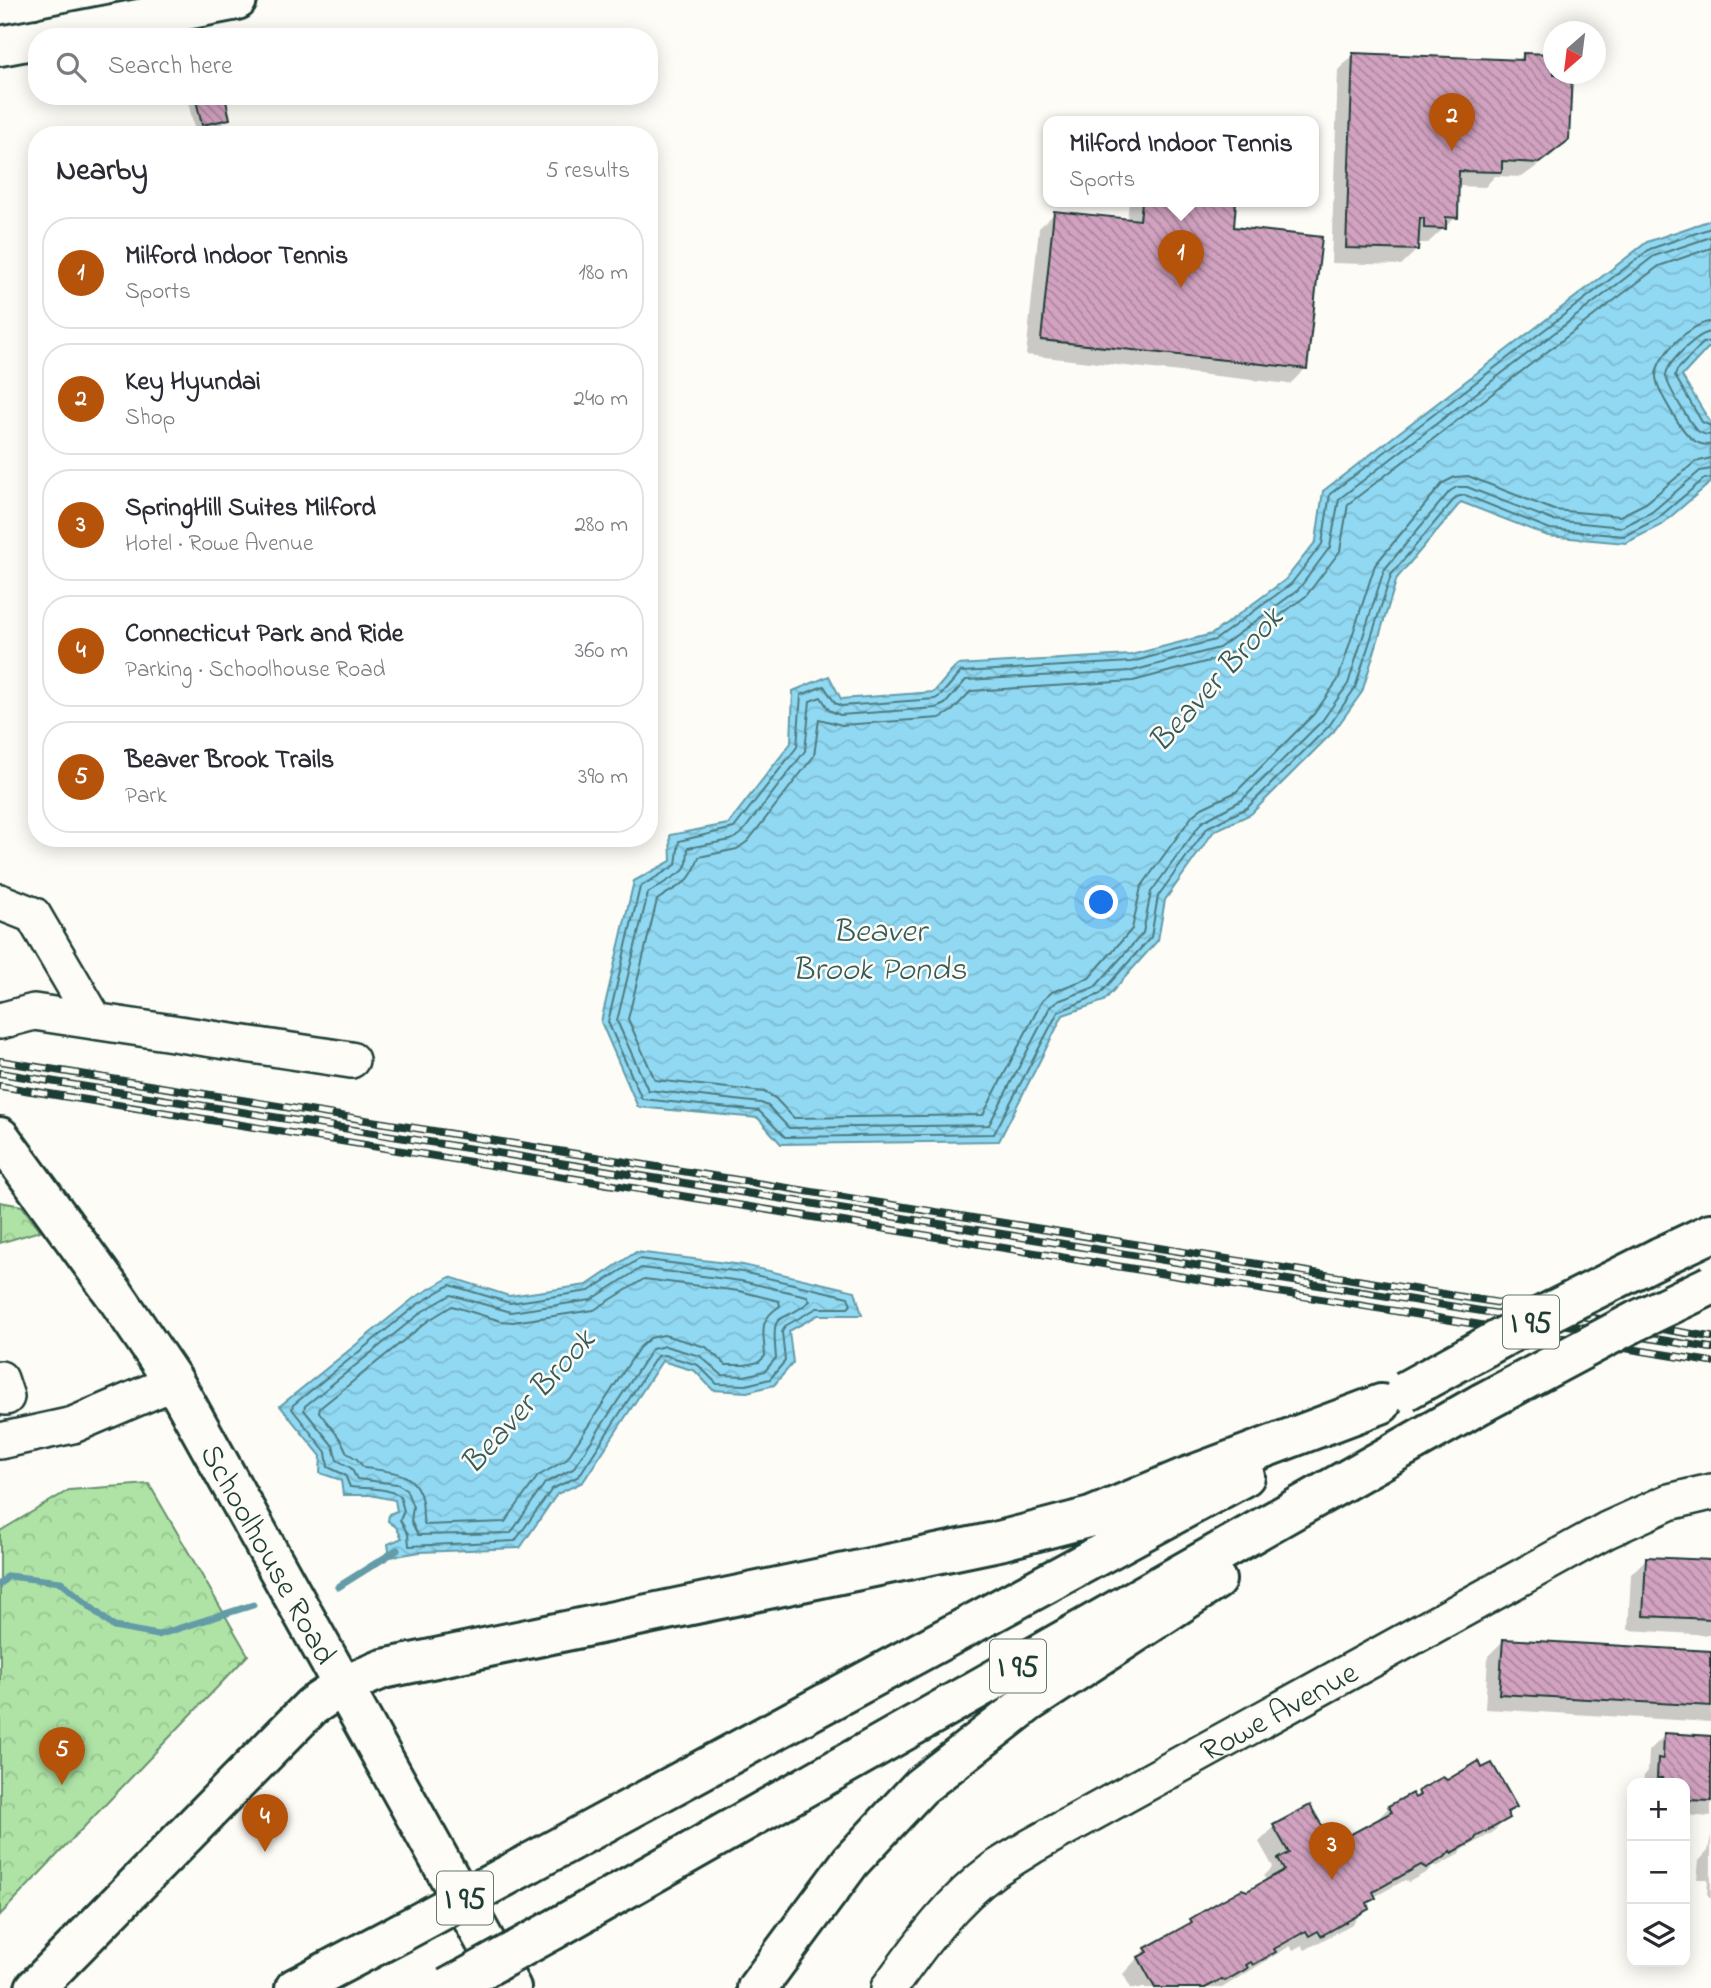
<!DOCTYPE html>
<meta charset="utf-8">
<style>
body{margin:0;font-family:"Indie Flower",sans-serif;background:#f7f7f7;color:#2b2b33}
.controls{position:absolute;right:21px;bottom:21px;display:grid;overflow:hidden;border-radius:14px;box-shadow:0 4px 18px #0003}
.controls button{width:63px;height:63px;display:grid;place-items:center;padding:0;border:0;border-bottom:2px solid #e1e1e2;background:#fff;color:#2b2b33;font:35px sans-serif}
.compass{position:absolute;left:1543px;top:21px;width:63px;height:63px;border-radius:50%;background:#fff;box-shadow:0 4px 18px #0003;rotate:208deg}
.you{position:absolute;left:1102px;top:903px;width:24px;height:24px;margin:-18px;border:5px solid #fff;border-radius:50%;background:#1a73e8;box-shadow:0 0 0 10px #1a73e833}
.badge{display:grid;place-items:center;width:46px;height:46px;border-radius:50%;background:#b45309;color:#fff;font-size:23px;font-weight:700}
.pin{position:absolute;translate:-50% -58px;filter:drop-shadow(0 2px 4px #0008)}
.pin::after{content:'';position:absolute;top:37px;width:24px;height:21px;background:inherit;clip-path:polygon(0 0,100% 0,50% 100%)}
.popup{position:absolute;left:1043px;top:116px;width:276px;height:91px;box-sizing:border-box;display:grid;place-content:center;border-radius:14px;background:#fff;filter:drop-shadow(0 2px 5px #0005);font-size:23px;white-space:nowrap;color:#7c7c81}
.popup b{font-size:26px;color:#2b2b33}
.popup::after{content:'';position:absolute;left:50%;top:100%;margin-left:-14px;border:14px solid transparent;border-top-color:#fff}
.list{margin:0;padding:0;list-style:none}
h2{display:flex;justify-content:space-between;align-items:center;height:91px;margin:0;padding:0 28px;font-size:30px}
h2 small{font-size:23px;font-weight:400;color:#7c7c81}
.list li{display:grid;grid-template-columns:46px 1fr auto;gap:21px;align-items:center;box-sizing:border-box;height:112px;margin:0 14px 14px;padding:0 14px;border:2px solid #e1e1e2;border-radius:28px}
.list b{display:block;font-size:26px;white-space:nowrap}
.list p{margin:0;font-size:23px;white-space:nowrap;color:#7c7c81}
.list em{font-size:23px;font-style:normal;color:#7c7c81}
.icon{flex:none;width:38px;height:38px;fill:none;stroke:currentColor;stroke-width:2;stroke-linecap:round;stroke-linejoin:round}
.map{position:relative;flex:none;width:1711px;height:1988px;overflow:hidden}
.search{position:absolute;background:#fff;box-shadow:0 4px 18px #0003;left:28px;top:28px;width:630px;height:77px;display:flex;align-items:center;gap:18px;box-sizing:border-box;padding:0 24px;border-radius:28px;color:#7c7c81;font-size:26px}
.panel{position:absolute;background:#fff;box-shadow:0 4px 18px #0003;left:28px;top:126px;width:630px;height:721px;border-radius:28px}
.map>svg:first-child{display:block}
</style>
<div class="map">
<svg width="1711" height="1988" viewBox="0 0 1711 1988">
<defs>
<pattern id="forest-crowns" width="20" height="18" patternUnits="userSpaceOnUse" patternTransform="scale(1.75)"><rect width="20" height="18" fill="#aee3a5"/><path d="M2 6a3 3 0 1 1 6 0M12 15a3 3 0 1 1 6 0" fill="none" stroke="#95c48f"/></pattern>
<pattern id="water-waves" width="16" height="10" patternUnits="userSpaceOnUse" patternTransform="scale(1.75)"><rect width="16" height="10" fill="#91d9f3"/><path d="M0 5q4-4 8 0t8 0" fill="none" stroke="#7dbbd1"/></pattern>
<pattern id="building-back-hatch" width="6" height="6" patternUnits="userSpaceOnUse" patternTransform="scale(1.75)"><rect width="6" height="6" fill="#d2a2c0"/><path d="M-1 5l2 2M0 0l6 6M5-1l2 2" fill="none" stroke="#aa859d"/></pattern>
</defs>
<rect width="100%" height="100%" fill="#fdfcf7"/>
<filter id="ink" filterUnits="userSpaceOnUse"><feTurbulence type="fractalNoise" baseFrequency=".0143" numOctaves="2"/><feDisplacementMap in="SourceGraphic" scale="14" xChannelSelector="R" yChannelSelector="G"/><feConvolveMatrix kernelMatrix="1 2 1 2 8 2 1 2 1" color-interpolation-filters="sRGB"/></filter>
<g filter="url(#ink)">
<path fill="url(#forest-crowns)" stroke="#66906c" stroke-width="2" d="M0 1202 22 1206 40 1231 0 1243Z
M149 1484 248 1655 0 1915V1531L69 1490Z"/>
<path fill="url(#water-waves)" stroke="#639ba7" stroke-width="2" d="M1711 220V349L1708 348 1682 376 1710 422 1711 482 1661 525 1626 543 1548 536 1461 502 1397 578 1362 692 1334 731 1251 814 1214 831 1165 900 1158 940 1104 1001 1063 1015 999 1141 781 1144 758 1118 638 1107 601 1022 634 881 671 861 670 835 728 824 791 743 793 691 829 676 841 699 934 692 957 665 1131 655 1212 634 1285 580 1316 541 1323 491 1647 242Z
M636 1252 743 1265 855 1291 862 1315H818L789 1331 793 1363 774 1385 747 1392 713 1390 695 1371 662 1361 583 1482 557 1494 520 1548 420 1552 390 1557 388 1544 402 1538 396 1527 388 1521 389 1514 397 1511 395 1500 370 1495H343L341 1480 320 1473 321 1456 280 1406 414 1298 450 1277 509 1296 587 1285Z"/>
<path fill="#0003" d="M1524 54 1554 74H1570L1568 139 1552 155 1522 177 1495 176 1485 187 1457 186 1456 217 1428 243H1417V250L1401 265 1331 263 1338 70 1353 55 1517 61Z
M194 96H224L228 118 221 126 195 131 188 102Z
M1129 202H1235L1232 229 1306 368 1290 384 1026 355 1039 228 1055 213 1127 220Z
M1646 1559 1711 1562V1635L1628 1630 1631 1574Z
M1503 1641 1711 1652V1722L1485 1709 1488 1656Z
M1665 1735 1711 1738V1817L1685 1815V1783H1643L1644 1776 1648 1771 1649 1751Z
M1419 1793 1515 1807 1507 1815 1508 1817 1492 1833 1464 1849 1456 1856 1436 1867 1434 1865 1427 1872 1409 1882 1405 1880 1374 1897 1352 1924 1305 1950 1302 1945 1293 1950 1290 1946 1222 1988H1131L1123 1974 1146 1949 1184 1928 1191 1921 1267 1882 1264 1876 1273 1867 1259 1842 1274 1827 1329 1842 1343 1841 1374 1823 1389 1807 1413 1798Z
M1711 1835V1899L1707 1894 1708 1879H1697L1699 1861 1708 1851Z"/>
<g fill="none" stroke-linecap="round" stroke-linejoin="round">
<path stroke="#4d7b80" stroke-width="2" d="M1711 228 1650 249 1330 494 1322 544 1291 584 1215 640 1131 662 961 672 940 696 935 699 841 706 835 703 824 686 801 695 797 747 734 828 679 841 676 865 640 887 608 1022 642 1099 759 1111 785 1137 994 1134 1058 1012 1100 994 1151 937 1158 896 1208 827 1247 808 1329 726 1355 688 1391 575 1456 497 1465 495 1550 529 1624 536 1657 519 1704 479 1711 478
M1711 237 1654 256 1339 499 1330 547 1298 590 1219 648 1132 671 966 680 945 704 936 708 840 715 829 710 821 697 810 701 805 751 741 834 731 840 688 848 687 863 683 871 648 893 617 1021 648 1090 761 1103 768 1106 789 1128 989 1125 1050 1007 1058 1001 1095 987 1143 933 1151 892 1202 822 1242 800 1322 721 1348 684 1384 570 1450 491 1457 487H1467L1552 520 1622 527 1652 512 1700 471 1711 469
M1711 248 1659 266 1348 504 1340 551 1306 596 1224 657 1133 681 971 691 952 711 940 718 842 725 819 719 814 756 748 841 737 849 699 857C689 888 681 882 657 900L628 1019 655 1080 764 1092 775 1098 794 1118 983 1115 1042 1001 1052 992 1089 978 1132 929 1141 887 1193 815 1202 808 1236 792 1314 714 1338 680 1375 565 1443 483 1455 477 1468 476 1554 510 1620 516 1646 503 1695 462 1711 458
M1711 322C1692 322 1656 356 1656 376 1656 389 1681 430 1691 438 1697 444 1703 445 1711 445
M1711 332C1698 333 1666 363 1666 376 1667 386 1689 421 1696 429 1700 434 1705 435 1711 435
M1711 341 1703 343 1677 370 1675 376 1702 422 1711 426
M639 1259 742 1272 848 1297 851 1305 848 1308H817L785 1326 782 1332 785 1361 770 1379 746 1385 717 1384 698 1365 664 1355 657 1356 579 1476 552 1489 515 1541 409 1546 408 1534 400 1520 404 1511 400 1496C385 1487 366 1489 350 1487L345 1475 328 1467 326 1452 292 1409 293 1405 418 1304 450 1285 510 1303 589 1291Z
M641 1268 741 1281 807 1296 810 1301C778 1328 771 1305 776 1358L765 1371 745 1376 722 1375 700 1356 665 1346 652 1349 573 1469 545 1483 511 1533 418 1535 411 1521 413 1507 406 1489 397 1484 357 1479 351 1468 337 1460 333 1446 304 1410 305 1406 423 1311 451 1295 511 1312 591 1300Z
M644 1279 739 1291 779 1301 780 1306C757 1321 764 1332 765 1356L759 1362 745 1365H726L706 1347 664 1335 650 1338 639 1348 566 1460 538 1476 505 1522 425 1525C421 1518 424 1511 422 1502 416 1470 392 1472 364 1468L357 1459 347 1453 341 1440 319 1412 320 1408 429 1320 452 1306 501 1321 513 1322 594 1310Z"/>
<path stroke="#639ba7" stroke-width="7" d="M0 1584 8 1576 61 1582 114 1627 158 1635 253 1605
M338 1587 397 1550"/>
</g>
<path fill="url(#building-back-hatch)" stroke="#1f3d34" stroke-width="2" d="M1353 53 1523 60V53L1554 54V74H1572L1569 140 1539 163 1502 161V172L1459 171 1458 218 1446 217V229L1424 228V218H1420L1418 250 1346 248Z
M195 96H225L230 119 202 125Z
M1142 202H1236L1234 227 1322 237 1307 369 1041 340 1054 211 1140 220Z
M1646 1557 1711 1560V1619L1643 1616Z
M1503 1639 1711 1651V1706L1499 1694Z
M1664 1733 1711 1736V1801L1685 1800V1783H1661L1662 1778H1657L1658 1758 1663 1759Z
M1479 1761 1482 1768 1492 1763 1517 1807 1507 1812 1510 1818 1476 1837 1474 1841 1452 1853 1450 1851 1445 1857 1426 1868 1421 1865 1373 1892 1376 1898 1367 1903 1369 1909 1321 1936 1318 1931 1309 1936 1306 1931 1274 1949 1276 1952 1253 1965 1251 1962 1246 1965 1248 1968 1225 1981 1222 1979 1205 1988H1155L1138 1957 1148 1952 1145 1948 1192 1922 1190 1919 1217 1903 1242 1889 1247 1891 1284 1870 1278 1859 1289 1853 1273 1825 1310 1805 1330 1840 1341 1834 1344 1838 1392 1812 1388 1806 1412 1793 1415 1798 1420 1795 1418 1791 1443 1777 1447 1780Z"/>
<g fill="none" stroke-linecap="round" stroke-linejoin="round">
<g stroke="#1f3d34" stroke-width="40">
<g id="minor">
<path d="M0 902 33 915 95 1021"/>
<path d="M0 1021 34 1012 351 1060"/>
<path d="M0 1379 6 1397"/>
<path d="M0 1441 73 1425 174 1382"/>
<path id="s1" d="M889 1988C920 1945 951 1901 995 1869 1007 1861 1020 1854 1032 1846L1607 1530 1669 1502 1711 1492"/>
</g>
</g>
<g stroke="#1f3d34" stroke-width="44">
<g id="major">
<path d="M46 37 237 0"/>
<path d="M0 46 37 39"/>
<path id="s2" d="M0 1137 115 1295 174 1382 511 1988"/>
</g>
</g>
<g stroke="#1f3d34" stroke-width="44">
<path id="highway" d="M1660 1257 1711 1233
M530 1863 1245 1476
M553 1930 1482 1403
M35 1988 312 1706 344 1685 383 1669 999 1541 1091 1517 1184 1478 1381 1404
M295 1988 400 1933
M757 1988 851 1861 920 1787 1029 1702 1216 1580"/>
</g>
<use href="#minor" stroke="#fdfcf7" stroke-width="35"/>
<use href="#major" stroke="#fdfcf7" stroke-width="38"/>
<use href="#highway" stroke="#fdfcf7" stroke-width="38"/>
<g stroke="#1f3d34" stroke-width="8">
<path id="rail" d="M0 1061 1711 1337
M0 1073 1711 1348
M0 1086 1711 1362"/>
</g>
<use href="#rail" stroke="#fdfcf7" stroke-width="5" stroke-dasharray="16" stroke-linecap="butt"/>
<g stroke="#1f3d34" stroke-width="44" stroke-linecap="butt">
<path id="highway-bridge" d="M1405 1391 1538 1318 1660 1257
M1482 1403 1636 1321 1711 1285
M400 1933 530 1863
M448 1988 553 1930"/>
</g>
<use href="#highway-bridge" stroke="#fdfcf7" stroke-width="38"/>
</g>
</g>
<g text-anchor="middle" stroke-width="5" stroke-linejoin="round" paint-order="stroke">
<g fill="#fdfcf7" stroke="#62766e" stroke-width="2">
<rect x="1503" y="1295.5" width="56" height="53" rx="5"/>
<rect x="990" y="1639.5" width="56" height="53" rx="5"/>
<rect x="437" y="1871.5" width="56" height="53" rx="5"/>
</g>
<g font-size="30" font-weight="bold" fill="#1f3d34">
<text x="1531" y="1332">I 95</text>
<text x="1018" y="1676">I 95</text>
<text x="465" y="1908">I 95</text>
</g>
<g font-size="32" fill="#1f3d34" stroke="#fdfcf7">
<text dy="11" stroke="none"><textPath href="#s2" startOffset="497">Schoolhouse Road</textPath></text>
<text dy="11" stroke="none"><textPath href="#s1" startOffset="485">Rowe Avenue</textPath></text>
</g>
<g font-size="33" font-style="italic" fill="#365c5a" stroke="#fdfcf7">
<text transform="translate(1214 678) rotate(-48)" y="12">Beaver Brook</text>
<text x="879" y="941">Beaver<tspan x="879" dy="38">Brook Ponds</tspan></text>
<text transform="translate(526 1400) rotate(-48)" y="12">Beaver Brook</text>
</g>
</g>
</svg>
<div class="controls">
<button>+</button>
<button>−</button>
<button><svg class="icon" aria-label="layers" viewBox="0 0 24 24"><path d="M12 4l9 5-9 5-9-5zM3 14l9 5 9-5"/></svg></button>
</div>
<svg class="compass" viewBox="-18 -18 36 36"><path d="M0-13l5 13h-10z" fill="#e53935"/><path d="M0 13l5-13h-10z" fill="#7c7c81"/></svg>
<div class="you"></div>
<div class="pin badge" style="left:1181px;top:288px">1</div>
<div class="popup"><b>Milford Indoor Tennis</b>Sports</div>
<div class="pin badge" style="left:1452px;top:151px">2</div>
<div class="pin badge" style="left:1332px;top:1880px">3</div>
<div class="pin badge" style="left:265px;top:1852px">4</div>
<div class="pin badge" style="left:62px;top:1785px">5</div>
<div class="search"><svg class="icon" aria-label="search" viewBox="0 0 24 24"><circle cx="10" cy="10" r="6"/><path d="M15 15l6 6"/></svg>Search here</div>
<section class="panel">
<h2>Nearby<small>5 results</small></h2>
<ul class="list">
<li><span class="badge">1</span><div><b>Milford Indoor Tennis</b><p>Sports</p></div><em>180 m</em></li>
<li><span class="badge">2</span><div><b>Key Hyundai</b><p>Shop</p></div><em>240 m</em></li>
<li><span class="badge">3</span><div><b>SpringHill Suites Milford</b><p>Hotel · Rowe Avenue</p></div><em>280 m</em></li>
<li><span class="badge">4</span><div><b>Connecticut Park and Ride</b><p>Parking · Schoolhouse Road</p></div><em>360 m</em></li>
<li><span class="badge">5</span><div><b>Beaver Brook Trails</b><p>Park</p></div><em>390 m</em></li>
</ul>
</section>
</div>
